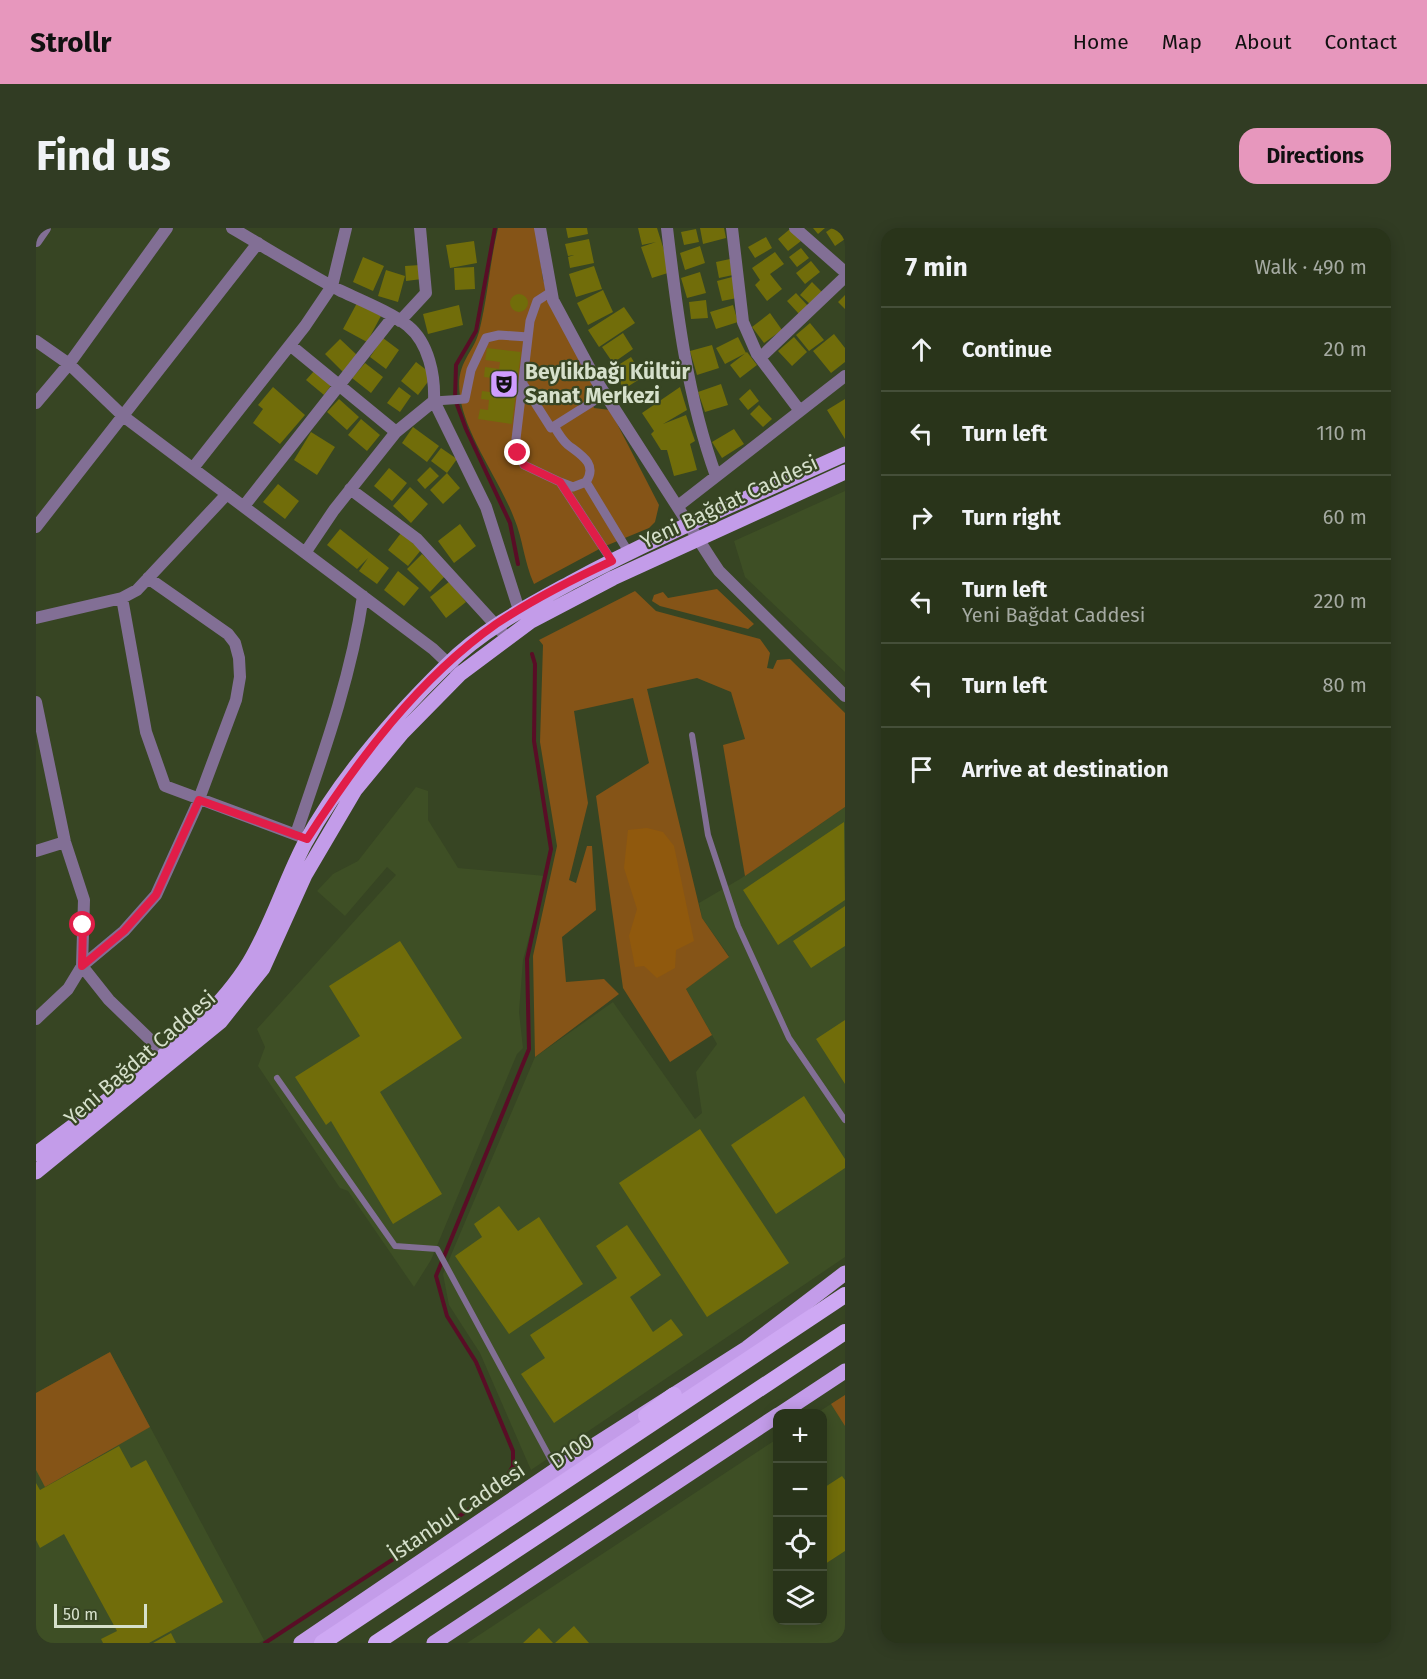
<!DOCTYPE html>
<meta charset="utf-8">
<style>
body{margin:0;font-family:"Fira Sans",sans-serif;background:#313c23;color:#f1f3f6}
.controls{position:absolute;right:18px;bottom:18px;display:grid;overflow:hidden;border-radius:12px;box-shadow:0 3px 15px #0003}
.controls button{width:54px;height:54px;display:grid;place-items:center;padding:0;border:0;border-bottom:2px solid #454f39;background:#29341a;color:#f1f3f6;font:30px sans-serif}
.scale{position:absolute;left:18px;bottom:15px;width:93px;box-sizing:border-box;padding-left:6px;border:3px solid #d6e0cb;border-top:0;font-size:16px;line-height:21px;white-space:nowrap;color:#d6e0cb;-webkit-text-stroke:4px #374523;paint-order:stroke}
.stop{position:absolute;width:18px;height:18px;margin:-14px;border:4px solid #e11d48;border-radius:50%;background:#fff}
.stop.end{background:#e11d48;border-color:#fff;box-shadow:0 2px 6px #0008}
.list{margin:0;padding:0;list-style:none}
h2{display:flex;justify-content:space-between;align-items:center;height:78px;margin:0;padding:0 24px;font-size:26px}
h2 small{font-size:20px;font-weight:400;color:#a5aaa2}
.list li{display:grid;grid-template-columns:39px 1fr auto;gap:18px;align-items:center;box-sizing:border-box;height:84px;padding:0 24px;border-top:2px solid #454f39}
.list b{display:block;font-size:22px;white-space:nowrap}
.list p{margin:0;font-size:20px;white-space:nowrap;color:#a5aaa2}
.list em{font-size:20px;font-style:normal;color:#a5aaa2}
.icon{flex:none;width:33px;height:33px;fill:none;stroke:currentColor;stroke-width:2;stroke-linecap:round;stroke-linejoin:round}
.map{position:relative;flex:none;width:809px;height:1415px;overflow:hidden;border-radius:18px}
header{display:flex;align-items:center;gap:36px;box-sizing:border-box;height:84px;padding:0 30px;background:#e797bd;color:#111}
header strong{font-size:28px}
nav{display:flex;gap:33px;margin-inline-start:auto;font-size:21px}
.intro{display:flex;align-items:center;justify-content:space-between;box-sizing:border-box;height:144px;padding:0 36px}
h1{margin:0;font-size:42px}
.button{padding:15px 27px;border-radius:18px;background:#e797bd;color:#111;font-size:21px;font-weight:700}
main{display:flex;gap:36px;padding:0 36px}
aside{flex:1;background:#29341a;border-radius:18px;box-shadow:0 3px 15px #0003}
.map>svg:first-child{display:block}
</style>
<header>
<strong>Strollr</strong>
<nav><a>Home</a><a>Map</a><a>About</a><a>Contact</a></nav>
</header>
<div class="intro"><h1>Find us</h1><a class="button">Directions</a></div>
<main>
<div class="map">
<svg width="809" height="1415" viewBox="0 0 809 1415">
<rect width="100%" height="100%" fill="#374523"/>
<path fill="#3e4f25" d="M809 263V444L709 349 698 313Z
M380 559 392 563V592L422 640 509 648 487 732 483 784 487 820 481 826 395 1032 378 1059 312 963 304 960 222 838 229 819 221 801 360 647 351 639 309 688 281 663 297 646 322 633Z
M809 579V1029L495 1242 444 1125 413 1077 407 1046 499 829 577 774 659 891 666 885 660 844 681 816 650 761 693 728 666 690 663 675 704 651Z
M74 1124 228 1412 223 1415H0V1165Z
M809 1167V1415H431L741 1211 742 1392H786V1186L781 1185Z"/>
<path fill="#855417" d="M462 0H500L507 52 557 155 552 163 558 180 574 182 623 277 619 294 613 300 567 319 498 356C488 334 487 311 478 290 464 253 429 207 424 168 419 133 438 127 444 100 452 67 454 33 462 0Z
M681 361 718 396 712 401 624 378 616 373 618 367 627 364 632 370Z
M599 363 620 383 724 411 734 425 731 440 737 441 741 432 754 431 809 485V579L709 648 687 517 709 511 695 464 661 450 611 461 666 690 693 729 650 761 676 807 634 834 587 760 560 568 613 535 597 470 538 483 552 575 533 652 540 655 551 618H556L560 682 526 709 530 754 568 751 583 766 499 829 497 728 521 618 504 514 507 417 503 412Z
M74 1124 114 1199 9 1259 0 1242V1165Z
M809 1167V1198L795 1176Z"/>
<path fill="#90590d" d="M611 600 627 604 638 618 658 713 640 722 639 740 621 750 608 738 599 739 593 708 601 681 588 640 592 602Z"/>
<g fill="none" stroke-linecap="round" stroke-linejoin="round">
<path stroke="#590d26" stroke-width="4" d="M459 0 440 103 420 137 419 171 430 201 474 295 482 336
M229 1415 463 1262 477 1238V1223L440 1134 411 1088 400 1048 493 821 491 731 515 621 498 513 499 436 496 426"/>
</g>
<path fill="#716d0a" d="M530 0H551L552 6 532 10Z
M602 0H621L635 44 616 50 605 19 620 14 606 17Z
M664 0H688L690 10 667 16Z
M777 0H789L782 6Z
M796 0 809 1V11L799 18 790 4Z
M660 1 663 14 648 17 645 4Z
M754 1 765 13 752 23 742 11Z
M730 9 736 20 719 30 712 19Z
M553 11 558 35 534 40 532 29 538 27 532 28 529 16Z
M438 13 441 35 414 40 410 17Z
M664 18 669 35 649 42 644 25Z
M765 20 773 30 761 39 753 29Z
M739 24 748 36 734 46 746 61 731 73 719 57 724 52 716 40Z
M327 29 348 38 337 63 317 54Z
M694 31 697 47 683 50 680 34Z
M775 33 784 44 769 56 760 45Z
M384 37 386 51 370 53 369 38Z
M558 38 566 61 540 69 533 46Z
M438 39 439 61 419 62 418 40Z
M350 42 369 48 362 74 342 68Z
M664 44 670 65 651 70 645 50Z
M696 49 701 70 686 73 681 53Z
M776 54 787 65 775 77 764 67Z
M567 62 577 84 552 97 541 75Z
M760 65 772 78 763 86 751 73Z
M474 75a9 9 0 1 1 18 0a9 9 0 1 1-18 0Z
M809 67V81L802 74Z
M670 72 672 90 655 91 653 74Z
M321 75 345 88 331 114 307 101Z
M423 77 427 97 392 106 387 86Z
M697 77 702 94 680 101 674 84Z
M588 79 599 95 563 119 552 102Z
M734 85 746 102 728 115 716 99Z
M774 95 788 112 773 123 760 107Z
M587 105 597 121 577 135 566 119Z
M798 106 809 120V134L795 145 777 123Z
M702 109 710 125 689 136 680 120Z
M758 109 771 124 756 138 742 123Z
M347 110 363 122 350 141 334 129Z
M304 111 322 128 307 144 289 126Z
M676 117 683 140 661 147 654 123Z
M451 120 485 124 476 196 442 191 444 181 452 182 453 172 445 171 446 163 454 164 456 150 448 149 449 139 463 141 464 134 449 132Z
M711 124 721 137 704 150 694 137Z
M595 129 607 149 588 161 576 141Z
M380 134 397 147 382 167 365 153Z
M329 135 347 149 335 165 316 150Z
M279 142 296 156 288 167 270 152Z
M685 156 692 177 669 184 662 164Z
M237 159 269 187 244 216 217 195 227 181 222 177Z
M363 159 375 168 364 184 351 175Z
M644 159 651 182 627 196 650 187 659 213 654 216 661 242 638 248 631 222H625L615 206 618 203 606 185Z
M714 161 723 173 712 182 703 171Z
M303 171 323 189 311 202 291 184Z
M809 171V211L791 182Z
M723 177 736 191 727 199 714 186Z
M325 191 344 207 331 223 312 207Z
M377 199 403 218 391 234 366 215Z
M698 201 708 216 686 230 676 214Z
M275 204 299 219 281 247 258 232Z
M405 220 421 231 411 245 395 233Z
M394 239 403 248 389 261 381 252Z
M353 240 371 255 356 273 338 258Z
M411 245 424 260 407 276 394 262Z
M242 256 263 273 249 291 227 274Z
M374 259 392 276 375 295 357 278Z
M424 296 440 318 418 335 402 313Z
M304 301 353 340 341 356 323 343 332 330 321 341 291 317Z
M365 305 385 322 372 338 352 322Z
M386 326 409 348 394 364 371 341Z
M362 343 383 360 368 378 348 362Z
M414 353 430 374 410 390 394 369Z
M808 594 809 672 742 717 707 662Z
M809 678V718L775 740 757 713Z
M364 713 426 810 344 864 406 966 357 996 295 893 290 897 259 849 324 808 293 758Z
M809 792V856L780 811Z
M768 868 809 931V940L740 986 695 917Z
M664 901 753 1035 671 1089 583 955Z
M463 978 482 1003 503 989 547 1056 473 1106 419 1028 446 1009 438 996Z
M591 997 625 1047 594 1069 617 1104 635 1091 647 1107 518 1195 485 1146 509 1130 494 1107 581 1050 560 1018Z
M83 1218 95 1240 110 1232 187 1374 113 1415H67L65 1411 81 1403 28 1306 4 1320 0 1312V1255L4 1262Z
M806 1248 809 1252V1323L786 1338V1261Z
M538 1398 553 1415H519Z
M503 1400 517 1415H487Z
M135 1405 140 1415H117Z"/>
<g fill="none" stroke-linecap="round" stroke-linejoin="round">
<path stroke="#826f95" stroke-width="6" d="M656 507 672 607 702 698 753 810 809 892
M241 850 359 1018 401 1021 520 1241"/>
<path stroke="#826f95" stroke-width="9" d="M515 64 501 73 494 93 480 211 482 225 488 237 524 254 576 333
M487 156 515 200 569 166
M398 173 429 171 435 142 450 110 463 107 492 109
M518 198C522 205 526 212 532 217 545 227 562 236 550 254
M524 254 537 259 550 254 593 325"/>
<path stroke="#826f95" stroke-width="12" d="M196 0C232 21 267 43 303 62 322 71 357 85 372 98 393 115 399 148 398 173L450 279 483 382
M504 0 517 72 560 152 675 331 683 343 809 468
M631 0C641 84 651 168 680 248
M696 0 707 94 721 126 764 183
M759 0 809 44
M0 13 9 0
M364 93 390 65 384 0
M0 113 33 136 87 188 397 421 418 441
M254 117 360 204
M724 130 809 49
M0 175 33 136 131 0
M157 240 269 98 296 58 310 0
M314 261 381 311 466 404
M208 278 357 89
M642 278 809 148
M0 299 222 15
M269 325 298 282 360 204 398 173
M86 370 110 504 129 558 271 611
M0 390 86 370 101 362 191 266
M0 474 29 614 48 672 46 738 73 772 129 826
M260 606C287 527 315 450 327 368
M0 623 29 614
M0 791 32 761 46 738 88 703 120 667 160 579 200 472 204 449 203 430 199 415 192 406 112 350"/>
<path stroke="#c39ce9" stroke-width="15" d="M0 926C68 873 168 808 213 735 236 697 249 653 269 615 305 549 357 490 410 438 446 402 490 379 534 355 623 307 717 268 809 226
M0 944 184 794 227 740 269 647 319 562 366 505 424 446 495 393 577 350 809 244
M744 1186 809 1143
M265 1415 521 1241 711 1120 809 1045
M398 1415 742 1187"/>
<path stroke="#cea8f3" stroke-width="16" d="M610 1188 638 1167
M286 1415 809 1067
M340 1415 809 1104"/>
</g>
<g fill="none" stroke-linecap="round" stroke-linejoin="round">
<path stroke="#e11d48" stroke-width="8" d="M47 697 46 738 88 703 120 667 163 572 271 611C322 532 382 451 460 396 496 372 537 351 576 333L524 254 488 237 482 225"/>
</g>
<defs>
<g id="theatre-square" transform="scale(1.5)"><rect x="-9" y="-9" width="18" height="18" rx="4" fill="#cf9dff" stroke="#374523"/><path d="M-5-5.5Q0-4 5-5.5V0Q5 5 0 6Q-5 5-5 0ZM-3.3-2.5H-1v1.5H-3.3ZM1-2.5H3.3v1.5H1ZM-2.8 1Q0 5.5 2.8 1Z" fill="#111"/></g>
</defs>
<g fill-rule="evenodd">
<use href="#theatre-square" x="468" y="156"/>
</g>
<g text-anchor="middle" stroke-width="4.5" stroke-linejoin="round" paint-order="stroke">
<g font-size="21" font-weight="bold" fill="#d6e0cb" stroke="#374523" text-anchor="start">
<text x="489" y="151">Beylikbağı Kültür<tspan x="489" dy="24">Sanat Merkezi</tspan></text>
</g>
<g font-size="21" fill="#d6e0cb" stroke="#374523">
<text transform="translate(693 274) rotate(-25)" y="7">Yeni Bağdat Caddesi</text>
<text transform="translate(104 830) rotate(-41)" y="7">Yeni Bağdat Caddesi</text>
<text transform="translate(535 1223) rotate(-34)" y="7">D100</text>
<text transform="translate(421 1284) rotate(-34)" y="7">İstanbul Caddesi</text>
</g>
</g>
</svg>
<div class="controls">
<button>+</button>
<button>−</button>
<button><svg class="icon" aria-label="locate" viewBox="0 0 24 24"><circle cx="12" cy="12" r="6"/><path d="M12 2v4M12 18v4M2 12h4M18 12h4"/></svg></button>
<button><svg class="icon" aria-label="layers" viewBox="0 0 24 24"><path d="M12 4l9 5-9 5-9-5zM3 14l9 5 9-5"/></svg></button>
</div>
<div class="scale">50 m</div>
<div class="stop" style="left:47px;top:697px"></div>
<div class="stop end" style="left:482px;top:225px"></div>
</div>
<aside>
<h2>7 min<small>Walk · 490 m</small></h2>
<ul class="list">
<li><svg class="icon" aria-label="ahead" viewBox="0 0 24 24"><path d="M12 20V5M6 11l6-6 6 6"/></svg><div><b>Continue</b></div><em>20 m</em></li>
<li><svg class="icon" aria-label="left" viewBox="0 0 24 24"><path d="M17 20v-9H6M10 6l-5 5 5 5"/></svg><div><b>Turn left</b></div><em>110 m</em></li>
<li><svg class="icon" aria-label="right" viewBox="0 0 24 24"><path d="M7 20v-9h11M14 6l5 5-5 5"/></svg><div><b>Turn right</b></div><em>60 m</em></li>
<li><svg class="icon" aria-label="left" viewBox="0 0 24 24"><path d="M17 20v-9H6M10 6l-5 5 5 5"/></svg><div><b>Turn left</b><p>Yeni Bağdat Caddesi</p></div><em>220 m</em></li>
<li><svg class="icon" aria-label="left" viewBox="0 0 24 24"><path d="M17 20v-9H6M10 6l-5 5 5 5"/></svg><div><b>Turn left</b></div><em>80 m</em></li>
<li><svg class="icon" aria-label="arrive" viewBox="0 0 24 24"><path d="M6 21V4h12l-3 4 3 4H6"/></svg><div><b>Arrive at destination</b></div></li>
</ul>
</aside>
</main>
